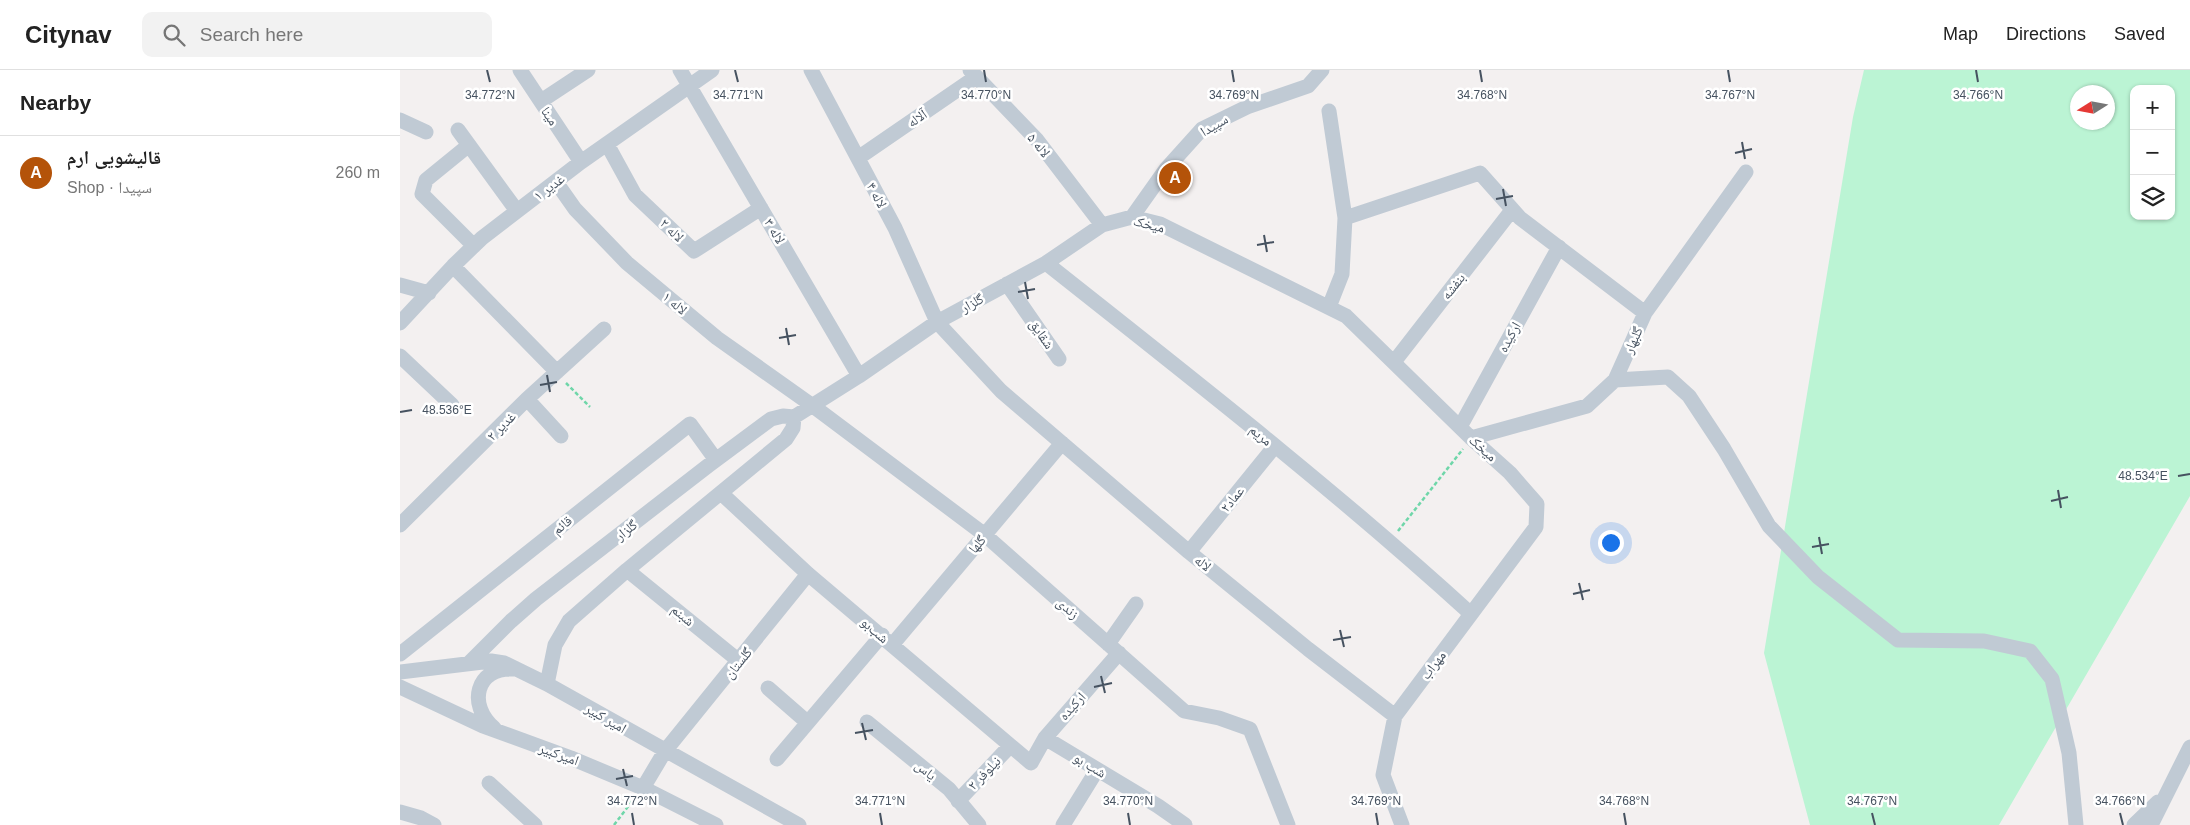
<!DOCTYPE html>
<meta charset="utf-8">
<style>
body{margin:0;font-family:Helvetica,"Noto Naskh Arabic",sans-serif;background:#f2f2f2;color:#222}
.controls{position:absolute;right:15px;top:15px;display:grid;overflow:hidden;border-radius:10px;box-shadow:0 1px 4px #0004}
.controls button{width:45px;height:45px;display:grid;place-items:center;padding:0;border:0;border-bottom:1px solid #e0e0e0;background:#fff;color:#222;font:25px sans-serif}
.compass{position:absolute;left:1670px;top:15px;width:45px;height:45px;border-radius:50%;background:#fff;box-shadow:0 1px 4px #0004;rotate:259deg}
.you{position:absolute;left:1210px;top:472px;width:18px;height:18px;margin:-12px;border:4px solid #fff;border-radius:50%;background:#1a73e8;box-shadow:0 0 0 8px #1a73e833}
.badge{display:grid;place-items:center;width:32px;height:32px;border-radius:50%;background:#b45309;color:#fff;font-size:16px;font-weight:700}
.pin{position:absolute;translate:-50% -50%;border:2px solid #fff;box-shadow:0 1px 5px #0006}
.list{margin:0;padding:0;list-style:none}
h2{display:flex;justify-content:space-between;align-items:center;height:65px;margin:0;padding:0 20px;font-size:21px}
h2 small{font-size:16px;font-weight:400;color:#767676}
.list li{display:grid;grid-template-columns:32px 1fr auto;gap:15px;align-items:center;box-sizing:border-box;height:75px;padding:0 20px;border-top:1px solid #e0e0e0}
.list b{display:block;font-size:19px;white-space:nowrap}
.list p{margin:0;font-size:16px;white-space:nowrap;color:#767676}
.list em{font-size:16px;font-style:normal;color:#767676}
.icon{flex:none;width:28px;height:28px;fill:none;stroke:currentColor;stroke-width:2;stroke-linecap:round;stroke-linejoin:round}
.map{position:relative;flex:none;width:1790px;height:755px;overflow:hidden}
header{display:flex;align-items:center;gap:30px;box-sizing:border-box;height:70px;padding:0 25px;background:#fff;border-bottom:1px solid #e0e0e0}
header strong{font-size:24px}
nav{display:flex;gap:28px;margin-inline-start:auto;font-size:18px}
.search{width:350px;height:45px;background:#f2f2f2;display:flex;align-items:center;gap:12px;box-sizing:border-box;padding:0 18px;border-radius:10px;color:#767676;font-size:19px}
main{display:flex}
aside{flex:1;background:#fff}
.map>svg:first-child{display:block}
</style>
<header>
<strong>Citynav</strong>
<div class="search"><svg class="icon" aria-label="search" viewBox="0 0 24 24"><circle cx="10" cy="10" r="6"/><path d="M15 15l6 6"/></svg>Search here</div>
<nav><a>Map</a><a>Directions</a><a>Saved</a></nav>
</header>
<main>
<aside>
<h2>Nearby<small></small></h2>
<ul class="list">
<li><span class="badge">A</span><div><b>قالیشویی ارم</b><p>Shop · سپیدا</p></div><em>260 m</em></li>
</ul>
</aside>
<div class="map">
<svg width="1790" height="755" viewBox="0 0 1790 755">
<rect width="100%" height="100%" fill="#f3f0f0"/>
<path fill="#bbf4d4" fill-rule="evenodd" d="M1464 0H1790V426L1599 755H1410L1364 583 1453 47ZM1734 19H1771V146H1734ZM1678 22H1708V52H1678Z"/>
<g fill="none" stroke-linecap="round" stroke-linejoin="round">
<path stroke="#6fd6a9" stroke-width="2.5" stroke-dasharray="4 2.5" stroke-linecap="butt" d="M166 313 190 337
M998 461 1063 379
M214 755 233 730"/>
<path stroke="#c0cad4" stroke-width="15" d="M120 0 181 92
M280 0 459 306
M411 0 495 158 537 252 601 321 789 482 908 579 995 646 983 705 1002 755
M570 0 637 70 702 155
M141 31 188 0
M0 50 26 62
M58 60 117 141
M207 74 235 125 294 181 361 138
M69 75 26 110 22 124 74 176
M458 88 576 7
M156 112 175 139 227 193 317 268 413 336 585 465 784 641 819 648 850 659 888 755
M732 147 766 99 802 59 847 37 908 16 922 0
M945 148 1080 103 1120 148 1245 243
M646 193C790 307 935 420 1071 544
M53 196 157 302
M607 214 659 289
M0 215 29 223
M929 237 942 204 945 148 929 41
M0 253 53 196 82 168 181 92 312 0
M0 286 52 335
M994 292 1112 140
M1215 310 1268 307 1289 326 1324 379 1369 456 1418 507 1498 570 1584 571 1630 581 1652 609 1669 683 1676 755
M127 329 161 366
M1060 357 1159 177
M1071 368 1187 336 1215 310 1245 243 1346 102
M321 423 408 504 631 693 645 668 719 583
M0 455 127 329 204 259
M789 482 875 376
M227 500 339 591
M708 574 736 534
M492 575 662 373
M0 584 290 354 316 390
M69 593 111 551 136 529 309 395 371 349 383 346 394 347 459 306 537 252 646 193 702 155 732 147 760 154 946 246 1071 368 1110 403 1137 434 1136 457 995 646
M0 602 91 591 104 593 147 614 399 755
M147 614 155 575 169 551 227 500 386 369 393 358 394 347
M0 617 83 656 171 688 243 718 316 755
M368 618 407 652
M467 652 549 719 579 755
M94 658C67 635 76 597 113 599
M645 668 758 736 785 755
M377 689 482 565
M89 713 135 755
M243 718 265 681 408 504
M558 731 610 676
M0 742 21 748 34 755
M663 755 697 700
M1734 755 1758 732
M1751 755 1790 677"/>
</g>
<path fill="none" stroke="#465260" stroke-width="2" d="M87 0 90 12M335 0 338 12M584 0 586 12M832 0 834 12M1080 0 1082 12M1328 0 1330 12M1576 0 1578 12M1342 72 1345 89M1335 83 1352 79M1103 119 1106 136M1096 129 1113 126M864 165 867 182M857 175 874 172M625 212 628 229M618 222 635 219M386 258 389 275M379 268 396 265M147 305 150 322M140 315 157 312M0 342 12 340M1778 406 1790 404M1658 420 1661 438M1651 431 1668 427M1419 467 1422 484M1412 477 1429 474M1179 513 1183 530M1173 524 1190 520M940 560 944 577M933 570 951 567M701 606 705 623M694 617 712 613M462 653 466 670M455 663 473 660M223 699 227 716M216 709 233 706M232 743 234 755M480 743 482 755M728 743 730 755M976 743 978 755M1224 743 1226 755M1472 743 1475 755M1720 743 1723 755"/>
<g text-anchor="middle" stroke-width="5" stroke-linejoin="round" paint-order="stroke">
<g font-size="14" fill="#465260" stroke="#fff">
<text transform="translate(150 46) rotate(57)" y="5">مینا</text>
<text transform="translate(517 48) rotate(-34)" y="5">آلاله</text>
<text transform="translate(814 55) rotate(-31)" y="5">سپیدا</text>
<text transform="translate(639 75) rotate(50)" y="5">لاله ۵</text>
<text transform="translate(149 117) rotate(-37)" y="5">غدیر ۱</text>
<text transform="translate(477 125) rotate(62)" y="5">لاله ۴</text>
<text transform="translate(749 154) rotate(14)" y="5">میخک</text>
<text transform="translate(272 160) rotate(44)" y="5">لاله ۲</text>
<text transform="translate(375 161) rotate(59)" y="5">لاله ۳</text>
<text transform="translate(1053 216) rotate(-52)" y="5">بنفشه</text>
<text transform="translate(275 233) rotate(40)" y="5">لاله ۱</text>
<text transform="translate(572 233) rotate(-29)" y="5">گلزار</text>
<text transform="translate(642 264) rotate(56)" y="5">شقایق</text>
<text transform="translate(1109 267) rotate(-61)" y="5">ارکیده</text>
<text transform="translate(1233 270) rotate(-66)" y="5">گلبهار</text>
<text transform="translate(101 356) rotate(-45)" y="5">غدیر ۲</text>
<text transform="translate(861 365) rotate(40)" y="5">مریم</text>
<text transform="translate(1083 378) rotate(42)" y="5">میخک</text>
<text transform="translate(832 429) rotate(-51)" y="5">عماد۲</text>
<text transform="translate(162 455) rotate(-39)" y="5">قائم</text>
<text transform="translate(226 460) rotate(-38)" y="5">گلزار</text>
<text transform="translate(577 474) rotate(-50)" y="5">گلها</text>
<text transform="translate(803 493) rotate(39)" y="5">لاله</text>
<text transform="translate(668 538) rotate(42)" y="5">زندی</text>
<text transform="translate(283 545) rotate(39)" y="5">شبنم</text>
<text transform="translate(475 560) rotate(41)" y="5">شب‌بو</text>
<text transform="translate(338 593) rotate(-51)" y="5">گلستان</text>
<text transform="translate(1033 595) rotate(-53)" y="5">مهراب</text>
<text transform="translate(672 636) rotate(-48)" y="5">ارکیده</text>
<text transform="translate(206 648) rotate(30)" y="5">امیر کبیر</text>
<text transform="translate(159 684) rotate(20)" y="5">امیرکبیر</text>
<text transform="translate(690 695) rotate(31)" y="5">شب بو</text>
<text transform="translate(526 700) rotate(39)" y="5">یاس</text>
<text transform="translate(584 703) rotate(-46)" y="5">نیلوفر ۲</text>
</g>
</g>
<g font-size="12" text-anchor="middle" fill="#465260" stroke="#fff" stroke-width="5" stroke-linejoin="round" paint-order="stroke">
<text x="90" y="29">34.772°N</text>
<text x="338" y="29">34.771°N</text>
<text x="586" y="29">34.770°N</text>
<text x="834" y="29">34.769°N</text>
<text x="1082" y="29">34.768°N</text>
<text x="1330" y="29">34.767°N</text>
<text x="1578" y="29">34.766°N</text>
<text x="47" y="344">48.536°E</text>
<text x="1743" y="410">48.534°E</text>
<text x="232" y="735">34.772°N</text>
<text x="480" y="735">34.771°N</text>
<text x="728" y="735">34.770°N</text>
<text x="976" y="735">34.769°N</text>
<text x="1224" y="735">34.768°N</text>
<text x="1472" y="735">34.767°N</text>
<text x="1720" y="735">34.766°N</text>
</g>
</svg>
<div class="controls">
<button>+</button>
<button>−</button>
<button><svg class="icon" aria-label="layers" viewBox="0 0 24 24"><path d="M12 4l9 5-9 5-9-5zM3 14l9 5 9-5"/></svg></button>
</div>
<svg class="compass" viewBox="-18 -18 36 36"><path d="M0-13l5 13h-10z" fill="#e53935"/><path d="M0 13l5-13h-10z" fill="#767676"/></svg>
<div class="you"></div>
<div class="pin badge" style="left:775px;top:108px">A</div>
</div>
</main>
